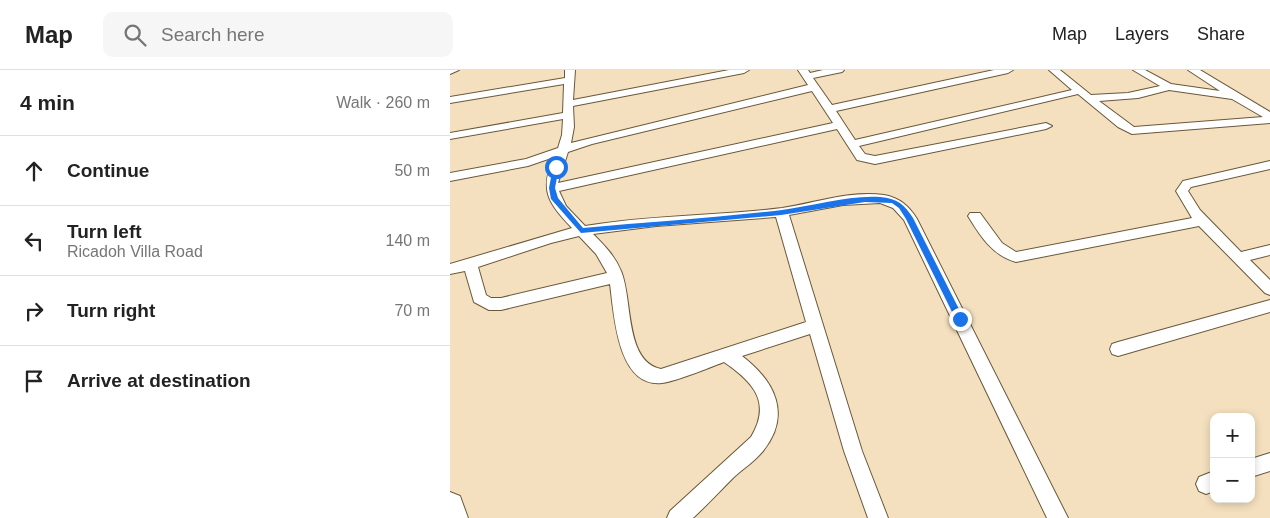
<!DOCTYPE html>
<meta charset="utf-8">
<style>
body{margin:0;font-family:Helvetica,sans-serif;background:#f6f6f6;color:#222}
.controls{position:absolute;right:15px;bottom:15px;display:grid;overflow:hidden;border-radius:10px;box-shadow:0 2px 8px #0003}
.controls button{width:45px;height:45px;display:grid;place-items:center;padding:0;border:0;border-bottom:1px solid #e0e0e0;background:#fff;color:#222;font:25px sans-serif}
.stop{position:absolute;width:15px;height:15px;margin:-11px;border:4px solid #1a73e8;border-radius:50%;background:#fff}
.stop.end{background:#1a73e8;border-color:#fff;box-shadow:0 1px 5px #0008}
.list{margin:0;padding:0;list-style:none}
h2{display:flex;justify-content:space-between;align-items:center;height:65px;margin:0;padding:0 20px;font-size:21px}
h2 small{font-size:16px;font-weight:400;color:#767676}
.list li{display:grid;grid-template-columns:32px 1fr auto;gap:15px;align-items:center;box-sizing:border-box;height:70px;padding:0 20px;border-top:1px solid #e0e0e0}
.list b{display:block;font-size:19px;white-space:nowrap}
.list p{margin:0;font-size:16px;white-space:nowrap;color:#767676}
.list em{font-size:16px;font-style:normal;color:#767676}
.icon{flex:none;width:28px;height:28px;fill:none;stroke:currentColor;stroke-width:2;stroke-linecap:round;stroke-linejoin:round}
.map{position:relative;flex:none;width:820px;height:448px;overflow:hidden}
header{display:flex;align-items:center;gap:30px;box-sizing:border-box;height:70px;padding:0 25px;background:#fff;border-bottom:1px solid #e0e0e0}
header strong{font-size:24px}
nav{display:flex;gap:28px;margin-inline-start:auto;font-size:18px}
.search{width:350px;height:45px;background:#f6f6f6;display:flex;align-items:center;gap:12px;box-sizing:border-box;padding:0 18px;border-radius:10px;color:#767676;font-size:19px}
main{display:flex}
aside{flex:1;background:#fff}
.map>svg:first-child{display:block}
</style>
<header>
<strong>Map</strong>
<div class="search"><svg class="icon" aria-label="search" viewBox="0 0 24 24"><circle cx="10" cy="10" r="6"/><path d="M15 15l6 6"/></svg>Search here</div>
<nav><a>Map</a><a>Layers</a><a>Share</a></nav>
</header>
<main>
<aside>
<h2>4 min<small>Walk · 260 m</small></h2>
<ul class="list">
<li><svg class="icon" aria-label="ahead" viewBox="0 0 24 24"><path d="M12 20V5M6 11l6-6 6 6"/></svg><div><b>Continue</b></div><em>50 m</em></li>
<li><svg class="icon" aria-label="left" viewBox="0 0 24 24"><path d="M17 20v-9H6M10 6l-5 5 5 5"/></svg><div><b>Turn left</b><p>Ricadoh Villa Road</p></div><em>140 m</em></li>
<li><svg class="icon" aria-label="right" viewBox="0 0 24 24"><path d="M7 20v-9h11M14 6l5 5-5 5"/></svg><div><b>Turn right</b></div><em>70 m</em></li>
<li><svg class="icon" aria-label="arrive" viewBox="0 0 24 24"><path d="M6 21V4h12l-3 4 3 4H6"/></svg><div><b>Arrive at destination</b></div></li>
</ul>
</aside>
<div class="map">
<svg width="820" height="448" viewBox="0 0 820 448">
<rect width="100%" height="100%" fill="#f4e0be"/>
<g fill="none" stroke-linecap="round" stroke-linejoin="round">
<g stroke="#69583a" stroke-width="2">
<path id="street" d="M0 0H9L0 4Z
M115 0H125L123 30 279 0H299L294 3 123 36 124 57 121 73 358 15 348 0H358L360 3 373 0H394L392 2 363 8 382 35 544 0H563L558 3 386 41 405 70 622 20 599 0H610L641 25 678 23 710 16 683 0H695L721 14 770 21 738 0H750L820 42V53L682 64 668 57 628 24 409 76 415 84 425 86 596 53 602 56 596 59 425 94 407 90 387 59 109 121 116 136 135 156C201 145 267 146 332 138 365 133 401 120 434 125 450 128 459 136 467 149L618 448H597L454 150 443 138 430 133 393 135 339 145 412 381 438 448H418L394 381 360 264 292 286C325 311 342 345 313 381 305 391 294 398 284 407 270 421 257 435 243 448H217L220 441 301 367C322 332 303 312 274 292 258 298 227 311 212 313 167 318 164 243 160 214L51 240H39L24 232 15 201 0 204V194L122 158C98 133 89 120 104 87L78 96 0 111V103L76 89 108 78 112 65 113 49 0 69V63L113 43 114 14 0 33V27L115 8ZM719 20 782 29 813 47 684 57 649 31 688 28ZM362 21 383 53 108 113 118 82 142 74ZM326 147 356 252 211 299C174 291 183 229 171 201 165 186 154 175 143 164L206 156ZM129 166 146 184 157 203 51 228H41L36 225 28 197 101 173Z
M820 91V99L741 117 738 121 750 140 791 182 820 175V185L800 190 820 210V225L815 223 749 156 566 192C542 185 531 167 518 146L520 143H530L552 173 566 182 742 148 726 121 733 111Z
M820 230V242L668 286 662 284 660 279 662 274 668 272Z
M820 383V401L801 407V389Z
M764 401V421L756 424 749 421 746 414 749 407Z
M0 422 10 426 18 448H0Z"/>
</g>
<use href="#street" fill="#fff" fill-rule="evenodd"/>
</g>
<path fill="#1a73e8" d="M106 95 109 97 105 118 108 128 133 158C199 152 266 148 332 140 363 136 399 125 430 127 447 128 455 135 463 148L514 249 513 252H507L456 149 449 138 442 133 415 132 331 145 131 163 101 129 99 118 103 97Z"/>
</svg>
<div class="controls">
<button>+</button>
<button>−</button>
</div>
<div class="stop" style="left:106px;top:97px"></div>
<div class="stop end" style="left:510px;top:249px"></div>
</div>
</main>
